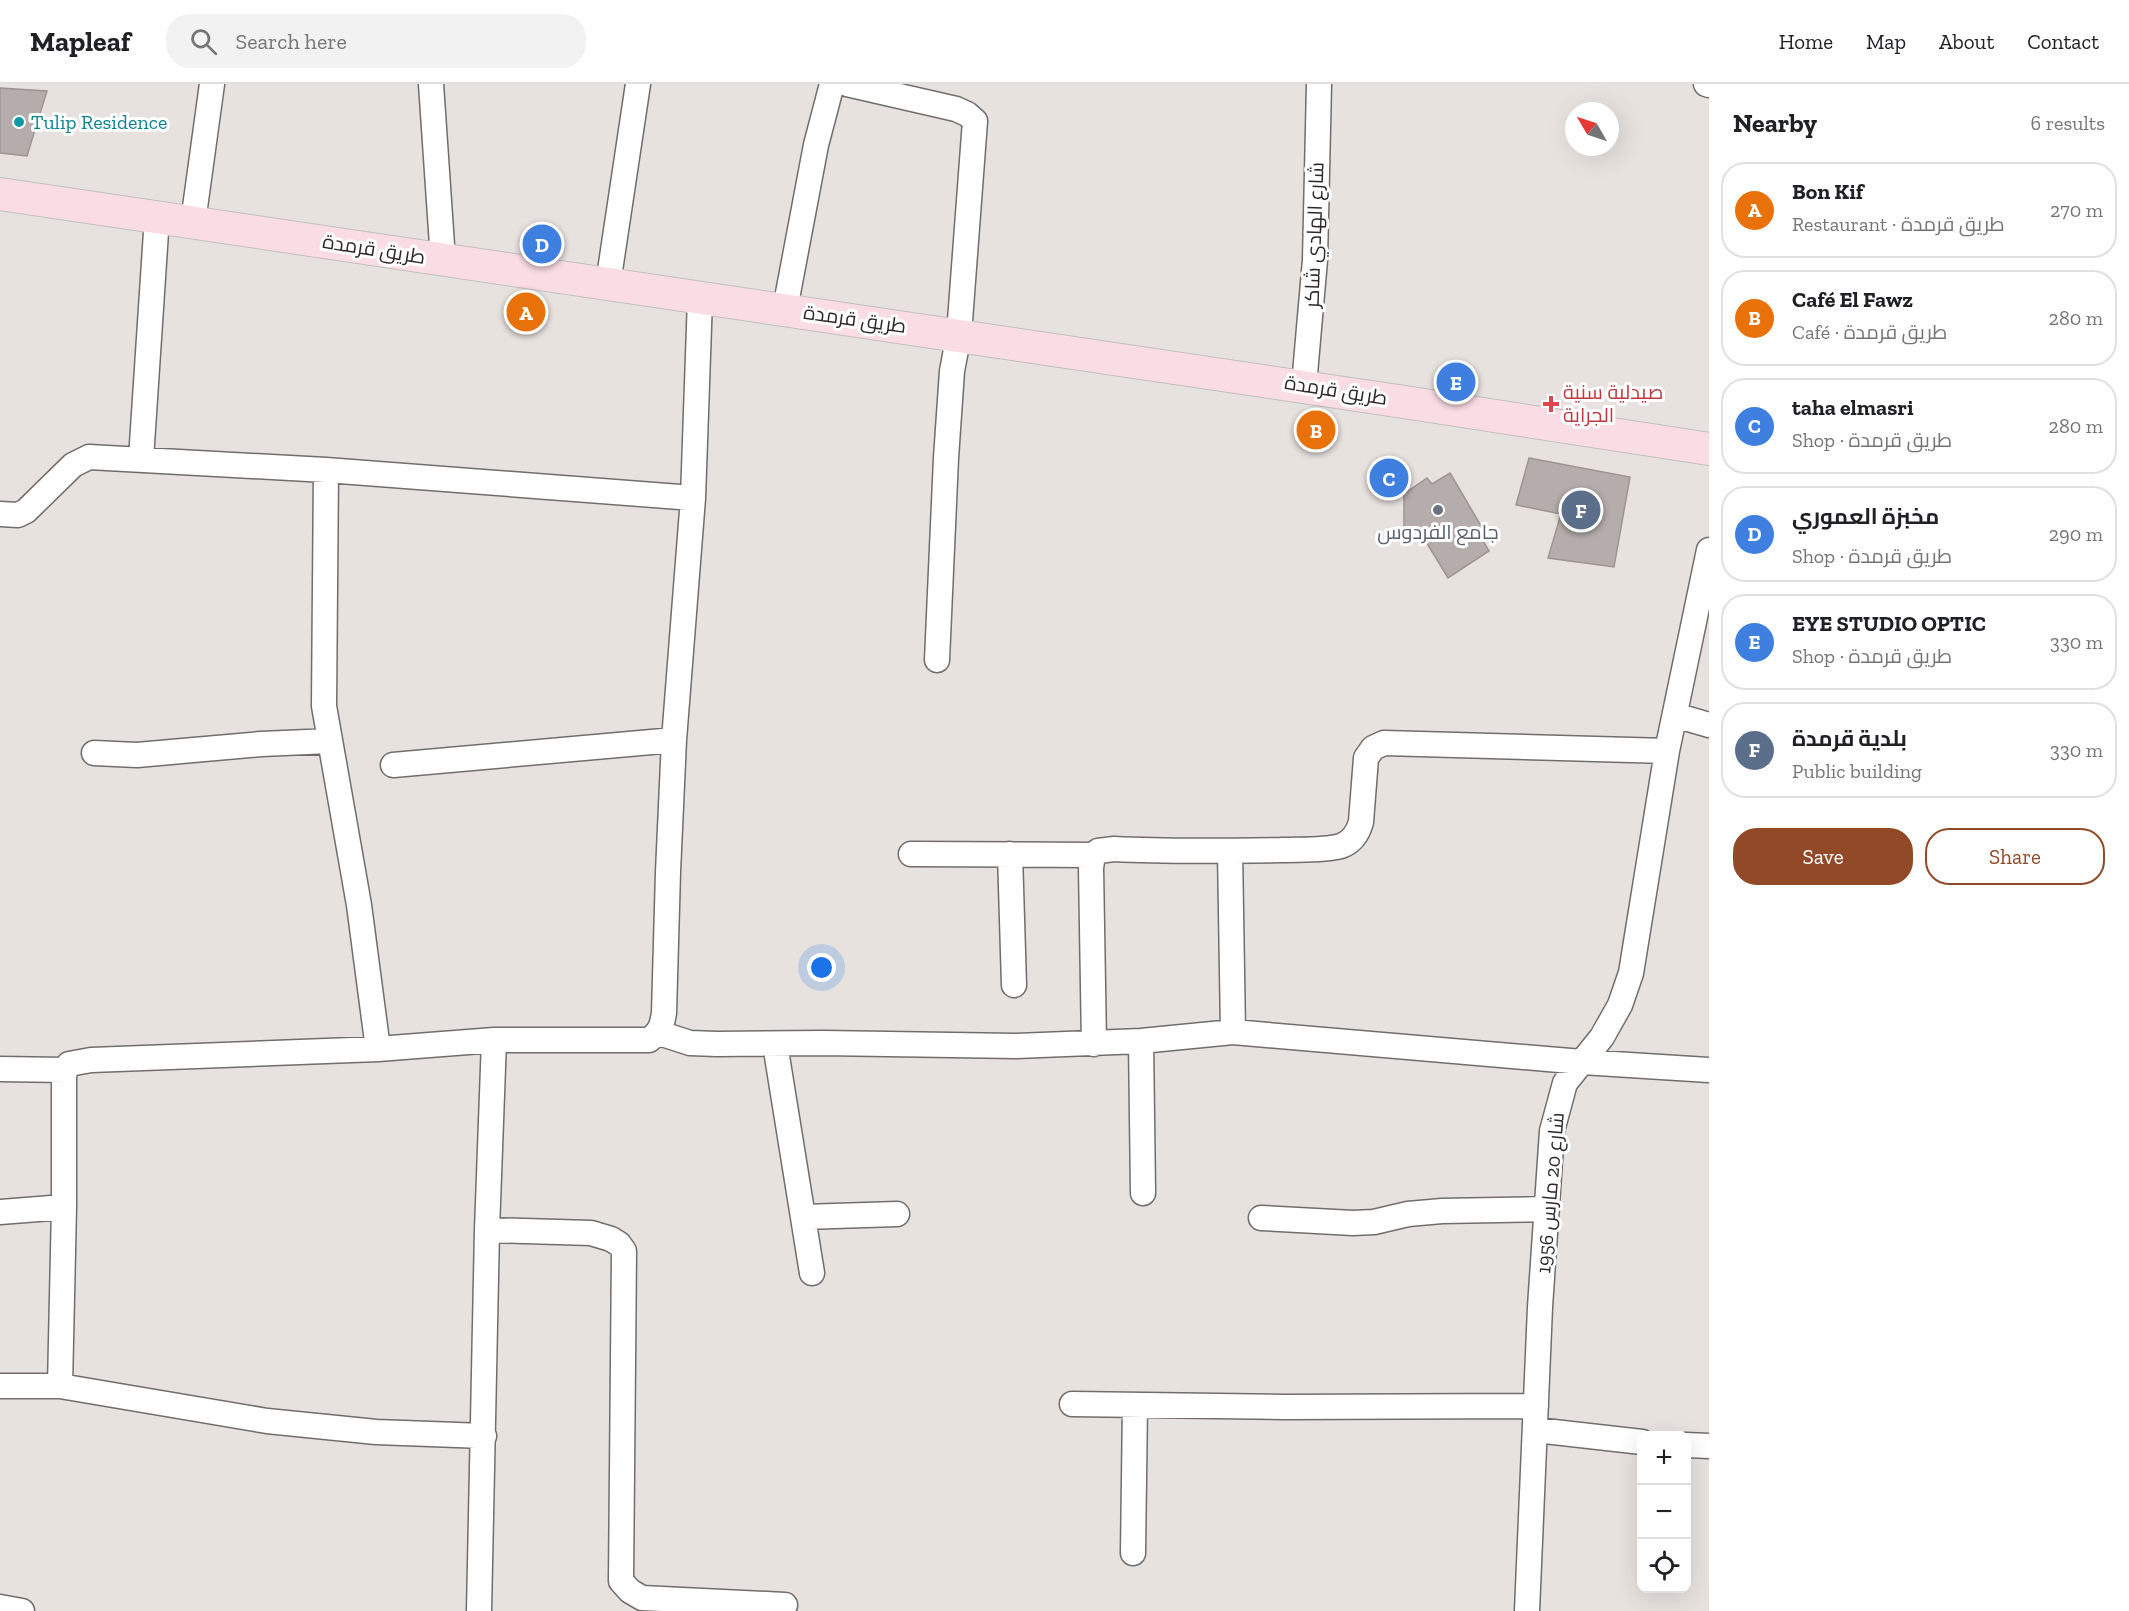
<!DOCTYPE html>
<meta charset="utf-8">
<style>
body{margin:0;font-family:"Zilla Slab",Cairo,serif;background:#f2f2f2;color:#202124}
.controls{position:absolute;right:18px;bottom:18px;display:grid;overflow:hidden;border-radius:12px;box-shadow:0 6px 24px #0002}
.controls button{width:54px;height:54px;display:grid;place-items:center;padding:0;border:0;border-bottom:2px solid #e0e0e0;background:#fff;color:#202124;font:30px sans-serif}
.compass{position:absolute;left:1565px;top:18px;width:54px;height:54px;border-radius:50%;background:#fff;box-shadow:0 6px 24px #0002;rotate:309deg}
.you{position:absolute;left:822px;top:884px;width:21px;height:21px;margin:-15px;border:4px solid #fff;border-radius:50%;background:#1a73e8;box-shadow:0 0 0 9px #1a73e833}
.badge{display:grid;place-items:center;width:39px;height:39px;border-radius:50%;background:#914927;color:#fff;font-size:20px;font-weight:700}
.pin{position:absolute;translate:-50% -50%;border:3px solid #fff;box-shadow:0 2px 6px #0006}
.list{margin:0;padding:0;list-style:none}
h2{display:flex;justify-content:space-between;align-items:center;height:78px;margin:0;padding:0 24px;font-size:26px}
h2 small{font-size:20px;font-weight:400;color:#757577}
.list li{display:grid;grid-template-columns:39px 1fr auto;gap:18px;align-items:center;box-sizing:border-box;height:96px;margin:0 12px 12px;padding:0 12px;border:2px solid #e0e0e0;border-radius:24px}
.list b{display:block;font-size:22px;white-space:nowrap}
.list p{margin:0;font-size:20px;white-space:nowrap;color:#757577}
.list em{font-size:20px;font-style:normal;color:#757577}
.actions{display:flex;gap:12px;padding:18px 24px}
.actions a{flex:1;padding:14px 0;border:2px solid #914927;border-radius:24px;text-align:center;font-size:21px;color:#914927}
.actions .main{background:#914927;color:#fff}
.icon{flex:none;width:33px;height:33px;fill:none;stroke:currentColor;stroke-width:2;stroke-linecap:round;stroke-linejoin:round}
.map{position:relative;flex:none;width:1709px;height:1527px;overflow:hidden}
header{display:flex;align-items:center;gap:36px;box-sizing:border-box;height:84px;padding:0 30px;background:#fff;border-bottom:2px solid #e0e0e0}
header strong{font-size:28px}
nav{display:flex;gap:33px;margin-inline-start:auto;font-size:21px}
.search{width:420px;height:54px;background:#f2f2f2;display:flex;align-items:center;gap:15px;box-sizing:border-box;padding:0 21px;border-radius:24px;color:#757577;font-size:22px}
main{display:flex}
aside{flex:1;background:#fff}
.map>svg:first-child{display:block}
</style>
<header>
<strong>Mapleaf</strong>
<div class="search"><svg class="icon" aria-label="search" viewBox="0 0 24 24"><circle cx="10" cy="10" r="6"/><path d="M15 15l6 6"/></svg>Search here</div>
<nav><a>Home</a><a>Map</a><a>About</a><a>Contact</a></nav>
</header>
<main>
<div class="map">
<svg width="1709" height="1527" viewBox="0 0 1709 1527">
<rect width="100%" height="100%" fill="#e8e2df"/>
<path fill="#b4adac" stroke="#9c9594" stroke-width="1.5" d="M0 4 47 7 27 72 0 69Z
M1529 374 1630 393 1614 483 1548 474 1561 430 1516 421Z
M1450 389 1487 452 1482 455 1489 467 1448 494 1417 443 1404 448V410L1427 394 1432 400Z"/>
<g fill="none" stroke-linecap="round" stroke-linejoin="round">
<g stroke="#726d6a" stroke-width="27">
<path id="minor" d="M431 0 443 176
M847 0 956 25 967 30 975 37 959 250 952 287 946 374 937 576
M1706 0 1709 1
M193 138 212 0
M608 200 638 0
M785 225 816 61 832 0
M1304 301 1315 176 1319 0
M141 375 157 133
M326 386 324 622 359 821 378 965
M0 430 18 431 26 427 73 381 89 373 326 386 693 414
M1675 631 1709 641
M94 669 137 671 261 660 330 657
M393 681 674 656
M1230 767 1233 948
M911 770 1093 771
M1010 770 1014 901
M659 949 690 959 717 960 823 959 1016 962 1141 957 1233 948 1582 978 1709 986
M1141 957 1143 1109
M775 960 812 1189
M1094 960 1091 784 1093 771 1098 767 1114 765C1169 768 1225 767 1281 766 1300 765 1322 767 1341 762 1352 758 1358 749 1361 738L1366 674 1373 664 1384 659 1667 667
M0 985 65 986
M0 1128 64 1123
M803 1133 897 1130
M1261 1134 1353 1139 1374 1138 1408 1130 1442 1127 1547 1125
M487 1146 591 1149 611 1155 619 1160 624 1167 621 1497 630 1507 642 1514 785 1521
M0 1302H60L64 1123V994L65 986 69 980 91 976 378 965 494 956H649C660 948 662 942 664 929L668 788 674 656 693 414 700 214
M60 1302 267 1337 376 1348 484 1352
M1072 1320 1284 1323 1536 1322
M1536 1346 1642 1358
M1686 1361 1709 1362
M1133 1469 1135 1321
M0 1523 22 1527
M479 1527 487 1146 494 956
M1527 1527 1540 1223 1552 1047 1565 999 1602 953 1620 921 1631 889 1667 667 1709 466"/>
</g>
<g stroke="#c0bfbe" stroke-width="34">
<path id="major" d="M0 110C570 194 1140 276 1709 365"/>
</g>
<use href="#minor" stroke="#fff" stroke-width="24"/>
<use href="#major" stroke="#fadde4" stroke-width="32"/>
</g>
<circle fill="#0f9aa8" stroke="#fff" stroke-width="2" cx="19" cy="38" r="6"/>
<path fill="#e0444e" stroke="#fff" stroke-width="2" d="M1548 311h6v6h6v6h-6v6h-6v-6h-6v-6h6z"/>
<circle fill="#6b7280" stroke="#fff" stroke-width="2" cx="1438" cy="426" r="6"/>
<g text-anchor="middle" stroke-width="6" stroke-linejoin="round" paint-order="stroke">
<g font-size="20" fill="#0d838f" stroke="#fff" text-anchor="start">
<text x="31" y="45">Tulip Residence</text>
</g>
<g font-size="20" fill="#2c2928" stroke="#fff">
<text transform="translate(1314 151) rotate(-88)" y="7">شارع الهادي شاكر</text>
<text transform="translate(374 165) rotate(9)" y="7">طريق قرمدة</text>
<text transform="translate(855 235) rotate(8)" y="7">طريق قرمدة</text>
<text transform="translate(1336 306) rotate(9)" y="7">طريق قرمدة</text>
<text transform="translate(1550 1109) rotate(-85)" y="7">شارع 20 مارس 1956</text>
</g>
<g font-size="20" fill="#be3a42" stroke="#fff" text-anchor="start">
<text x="1563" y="315">صيدلية سنية<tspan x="1563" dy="23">الجراية</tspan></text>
</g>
<g font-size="20" fill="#5b616d" stroke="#fff">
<text x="1438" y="455">جامع الفردوس</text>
</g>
</g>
</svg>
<div class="controls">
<button>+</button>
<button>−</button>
<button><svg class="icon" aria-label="locate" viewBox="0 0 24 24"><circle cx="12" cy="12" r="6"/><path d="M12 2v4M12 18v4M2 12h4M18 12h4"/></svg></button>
</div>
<svg class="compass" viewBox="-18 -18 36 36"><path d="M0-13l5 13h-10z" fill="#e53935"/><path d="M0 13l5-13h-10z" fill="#757577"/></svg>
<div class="you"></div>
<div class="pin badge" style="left:526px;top:228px;background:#e8710a">A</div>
<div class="pin badge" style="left:1316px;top:346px;background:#e8710a">B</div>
<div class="pin badge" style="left:1389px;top:394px;background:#3f7fe0">C</div>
<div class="pin badge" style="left:542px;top:160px;background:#3f7fe0">D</div>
<div class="pin badge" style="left:1456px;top:298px;background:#3f7fe0">E</div>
<div class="pin badge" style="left:1581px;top:426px;background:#5c6f8a">F</div>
</div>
<aside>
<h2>Nearby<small>6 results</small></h2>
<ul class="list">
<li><span class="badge" style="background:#e8710a">A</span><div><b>Bon Kif</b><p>Restaurant · طريق قرمدة</p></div><em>270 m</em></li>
<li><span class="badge" style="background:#e8710a">B</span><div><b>Café El Fawz</b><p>Café · طريق قرمدة</p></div><em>280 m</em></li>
<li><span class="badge" style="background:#3f7fe0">C</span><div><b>taha elmasri</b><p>Shop · طريق قرمدة</p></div><em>280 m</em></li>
<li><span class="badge" style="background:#3f7fe0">D</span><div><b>مخبزة العموري</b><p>Shop · طريق قرمدة</p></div><em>290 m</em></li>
<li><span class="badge" style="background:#3f7fe0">E</span><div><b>EYE STUDIO OPTIC</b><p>Shop · طريق قرمدة</p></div><em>330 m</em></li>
<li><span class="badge" style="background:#5c6f8a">F</span><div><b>بلدية قرمدة</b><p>Public building</p></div><em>330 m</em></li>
</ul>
<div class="actions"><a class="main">Save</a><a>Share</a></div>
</aside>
</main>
